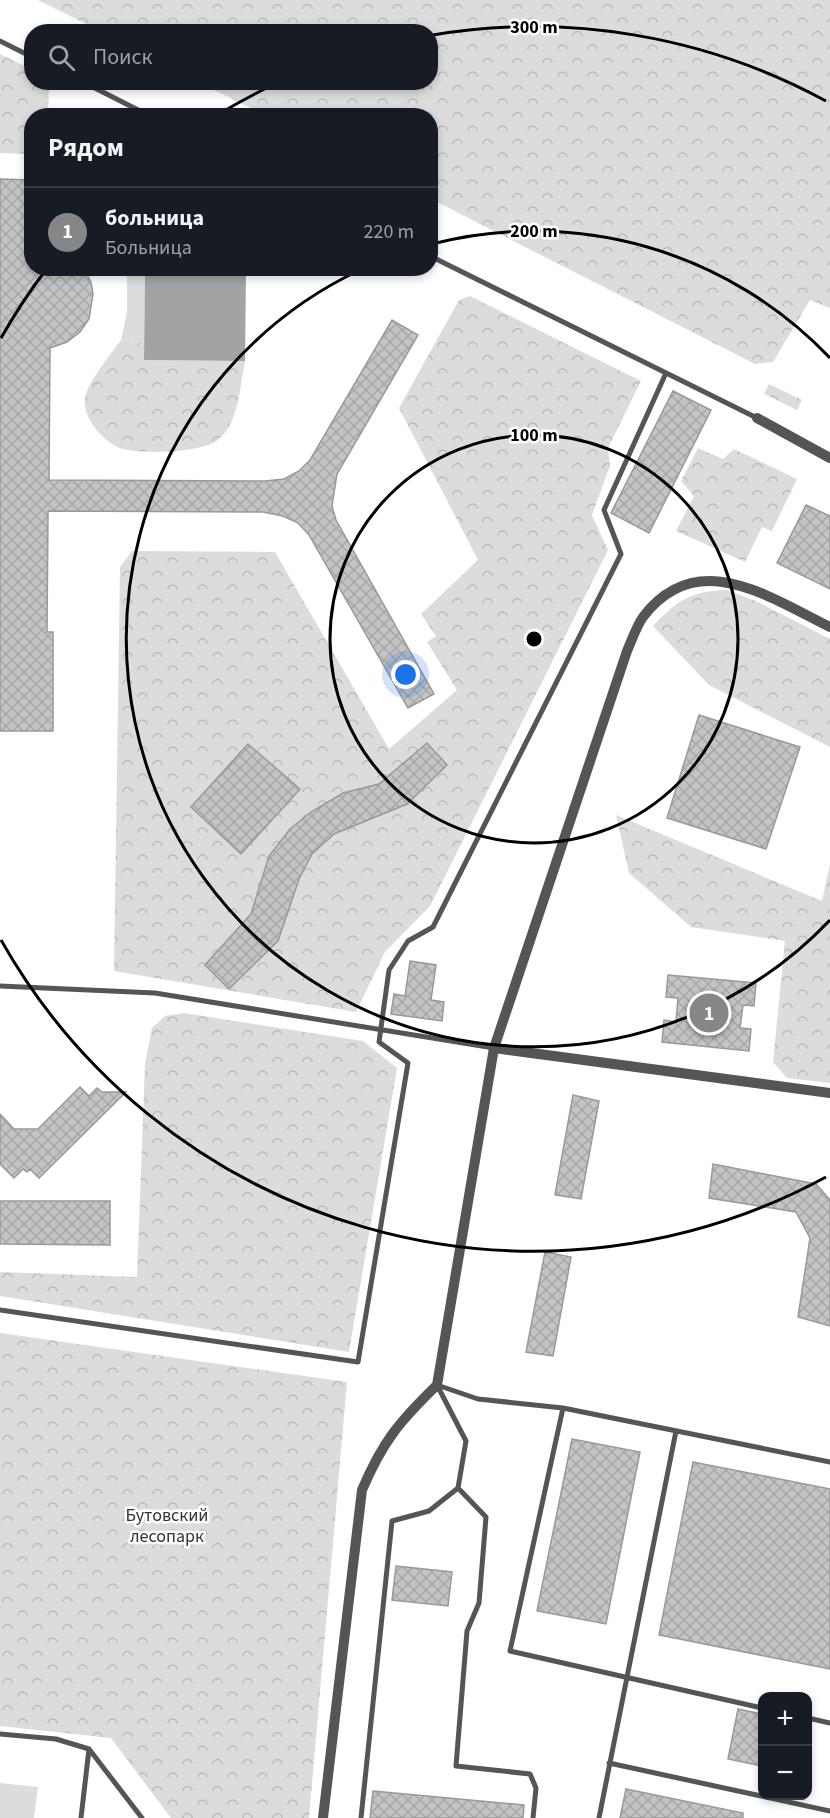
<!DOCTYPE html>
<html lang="ru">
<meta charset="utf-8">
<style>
body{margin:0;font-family:"Source Sans 3",sans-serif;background:#20242c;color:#f1f3f6}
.controls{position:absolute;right:18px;bottom:18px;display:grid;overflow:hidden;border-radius:12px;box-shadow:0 3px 9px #0003}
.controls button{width:54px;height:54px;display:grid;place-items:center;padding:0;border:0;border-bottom:2px solid #363941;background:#171b24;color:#f1f3f6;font:30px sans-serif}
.you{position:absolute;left:406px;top:675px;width:21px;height:21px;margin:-15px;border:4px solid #fff;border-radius:50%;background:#1a73e8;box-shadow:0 0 0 9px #1a73e833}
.badge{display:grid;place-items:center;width:39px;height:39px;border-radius:50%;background:#858687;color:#fff;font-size:20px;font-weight:700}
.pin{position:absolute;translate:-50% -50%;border:3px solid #fff;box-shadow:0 2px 6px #0006}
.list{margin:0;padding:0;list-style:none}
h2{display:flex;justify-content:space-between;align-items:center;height:78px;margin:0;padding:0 24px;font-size:26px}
h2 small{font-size:20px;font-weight:400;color:#9ea1a6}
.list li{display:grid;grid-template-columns:39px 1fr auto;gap:18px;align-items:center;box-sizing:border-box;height:90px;padding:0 24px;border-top:2px solid #363941}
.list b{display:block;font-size:22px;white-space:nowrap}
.list p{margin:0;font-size:20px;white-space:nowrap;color:#9ea1a6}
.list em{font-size:20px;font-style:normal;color:#9ea1a6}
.icon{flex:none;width:33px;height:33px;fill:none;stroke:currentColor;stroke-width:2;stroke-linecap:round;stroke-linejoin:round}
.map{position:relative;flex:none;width:830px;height:1818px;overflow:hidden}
.search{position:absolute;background:#171b24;box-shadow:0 3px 9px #0003;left:24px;top:24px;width:414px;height:66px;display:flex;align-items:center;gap:15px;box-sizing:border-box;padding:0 21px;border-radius:24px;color:#9ea1a6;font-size:22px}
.panel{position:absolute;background:#171b24;box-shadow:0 3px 9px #0003;left:24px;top:108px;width:414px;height:168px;border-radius:24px}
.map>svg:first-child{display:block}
</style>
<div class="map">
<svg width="830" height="1818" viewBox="0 0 830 1818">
<defs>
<pattern id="forest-crowns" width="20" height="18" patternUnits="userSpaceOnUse" patternTransform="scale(1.5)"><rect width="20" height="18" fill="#dcdcdc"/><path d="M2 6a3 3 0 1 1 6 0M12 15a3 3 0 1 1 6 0" fill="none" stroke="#bbb"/></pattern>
<pattern id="building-cross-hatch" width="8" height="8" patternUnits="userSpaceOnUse" patternTransform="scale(1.5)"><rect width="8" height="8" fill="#c4c4c4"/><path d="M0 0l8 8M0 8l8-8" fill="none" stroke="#a7a7a7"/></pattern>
</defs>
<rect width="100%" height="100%" fill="#fff"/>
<path fill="#dcdcdc" d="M127 269H145L144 343 121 340 127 312Z
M0 1783 38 1787 34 1818H0Z"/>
<path fill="url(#forest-crowns)" d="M38 0H830V308L810 300 773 362 755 364 431 199 430 116 265 115 200 83 430 82V32L100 31Z
M0 54 31 69 32 82 49 83 48 115 32 116 31 154 0 153Z
M470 296 641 381 608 448 610 466 592 515 608 550 430 906 385 952 356 1012 114 971 120 567 132 551 275 552 389 749 457 690 427 642 436 636 421 614 478 560 399 408 459 300Z
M121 340 144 343V360L245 361C240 385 239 422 219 439 204 453 140 455 120 448 103 441 82 418 85 398 87 383 111 354 121 340Z
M769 384 802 400 797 410 764 394Z
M698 448 723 459 734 449 797 479 772 531 762 527 745 562 676 531 694 496 681 481Z
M726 590 756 601 830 639V747L709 685 653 626C678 600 689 592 726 590Z
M616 815 822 901 830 864V1083L787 1078 773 1062 785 941 691 927 629 873Z
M184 1013 363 1041 397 1068 349 1352 0 1296V1272L137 1277 145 1064 152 1028 165 1016Z
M0 1333 347 1382 309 1818H171L111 1738 0 1726Z"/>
<path fill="#a3a3a3" d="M145 269H246L245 361 144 360Z"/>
<path fill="url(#building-cross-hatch)" stroke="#999" stroke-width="1.5" d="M0 179 32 180V268H83L91 282 93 294 89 319 80 332 67 342 50 348 49 480 265 481 284 479 299 471 310 460 392 320 418 335 337 474 332 506 336 520 434 694 408 708 309 535 298 523 283 516 263 512 48 511 47 632H53V731H0Z
M673 391 711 410 649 533 611 513Z
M806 505 830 516V589L777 563Z
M699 715 800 747 766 849 667 818Z
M427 743 447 765 407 804 334 834 312 854 299 879 278 941 229 989 205 965 251 914 269 856 290 829 311 812 343 793 379 784Z
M248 744 300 789 241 854 191 807Z
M410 961 436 965 431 1000 444 1002 442 1021 391 1014 394 994 405 996Z
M668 975 756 983 754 1006 743 1005 740 1028 751 1029 749 1051 662 1042 664 1020 676 1022 678 998 666 997Z
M80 1087 89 1096 97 1088 102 1092H126L39 1178 30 1169 27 1172 23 1169 14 1178 0 1164V1114L14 1129H38Z
M573 1095 599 1101 581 1199 555 1195Z
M713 1164 816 1184 830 1200V1326L798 1317 810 1238 796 1212 709 1198Z
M0 1201H110V1245L0 1244Z
M545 1252 571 1257 553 1356 526 1352Z
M572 1439 640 1452 606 1624 537 1611Z
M693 1462 830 1489V1669L659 1635Z
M396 1566 452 1572 448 1606 392 1600Z
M738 1709 762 1714V1766L728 1759Z
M626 1789 743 1813V1818H620Z
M373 1791 524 1805 523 1818H370Z"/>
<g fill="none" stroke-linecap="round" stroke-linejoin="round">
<path stroke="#555" stroke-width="5" d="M0 41 32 57
M83 82 150 116
M430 256 757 418
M0 986 155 993 494 1048
M0 1310 358 1362 408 1063 379 1042 389 970 408 941 433 927 621 554 604 510 666 373
M437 1385 478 1399 563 1408
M458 1488 486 1517 479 1603 467 1631 456 1766 530 1774 536 1788 533 1818
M762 1708 510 1651 563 1408 830 1462
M808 1718 830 1723
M0 1734 56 1739 89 1749 142 1818
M609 1763 830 1811
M81 1818 89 1749
M361 1818 392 1521 429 1511 458 1488 466 1441 437 1385
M599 1818 676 1431"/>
<path stroke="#555" stroke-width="10" d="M757 418 830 458
M494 1048 830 1093
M323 1818 362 1490C383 1441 399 1422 437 1385L494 1048 627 651C632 640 636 627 643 617 697 546 769 597 830 627"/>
</g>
<g fill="none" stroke="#000" stroke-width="3">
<circle cx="534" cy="639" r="204"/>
<path d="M830 920A408 408 0 1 1 362 269M432 244A408 408 0 0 1 830 358"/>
<path d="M826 1177A612 612 0 0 1 1 940M1 338A612 612 0 0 1 45 271M219 114A612 612 0 0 1 275 84M433 35A612 612 0 0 1 826 101"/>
</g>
<g text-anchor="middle" stroke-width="5" stroke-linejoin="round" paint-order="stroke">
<g font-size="18" fill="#333" stroke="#fff">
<text x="167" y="1521">Бутовский<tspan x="167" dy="21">лесопарк</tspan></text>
</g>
</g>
<circle cx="534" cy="639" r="9" fill="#000" stroke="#fff" stroke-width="3"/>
<g font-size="18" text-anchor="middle" font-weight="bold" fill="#000" stroke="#fff" stroke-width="5" stroke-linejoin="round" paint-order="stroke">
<text x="534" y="33">300 m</text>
<text x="534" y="237">200 m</text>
<text x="534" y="441">100 m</text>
</g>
</svg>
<div class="controls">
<button>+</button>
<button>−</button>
</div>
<div class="you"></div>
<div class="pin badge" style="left:709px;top:1013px">1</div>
<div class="search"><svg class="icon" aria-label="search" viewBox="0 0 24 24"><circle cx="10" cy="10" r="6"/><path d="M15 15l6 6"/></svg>Поиск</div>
<section class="panel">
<h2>Рядом<small></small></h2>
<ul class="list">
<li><span class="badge">1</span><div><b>больница</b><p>Больница</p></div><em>220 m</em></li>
</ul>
</section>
</div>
